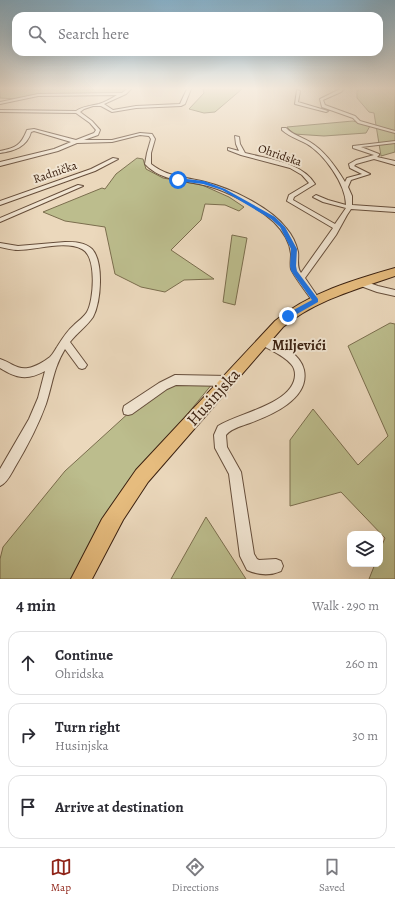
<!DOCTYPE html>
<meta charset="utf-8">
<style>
body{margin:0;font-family:Alegreya,serif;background:#f7f7f7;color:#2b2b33}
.controls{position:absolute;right:12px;bottom:12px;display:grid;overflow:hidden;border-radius:8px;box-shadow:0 4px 16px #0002}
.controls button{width:36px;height:36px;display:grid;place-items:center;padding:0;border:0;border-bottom:1px solid #e1e1e2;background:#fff;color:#2b2b33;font:20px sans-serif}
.stop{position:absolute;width:12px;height:12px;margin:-9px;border:3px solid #1a73e8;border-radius:50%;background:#fff}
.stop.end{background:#1a73e8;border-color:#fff;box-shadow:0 1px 4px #0008}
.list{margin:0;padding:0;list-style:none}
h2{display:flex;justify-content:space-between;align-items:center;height:52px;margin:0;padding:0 16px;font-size:17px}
h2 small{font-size:13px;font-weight:400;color:#7c7c81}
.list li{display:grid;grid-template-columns:26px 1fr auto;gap:12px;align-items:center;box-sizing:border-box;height:64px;margin:0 8px 8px;padding:0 8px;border:1px solid #e1e1e2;border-radius:12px}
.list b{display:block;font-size:15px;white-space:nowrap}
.list p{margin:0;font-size:13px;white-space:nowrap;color:#7c7c81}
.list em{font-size:13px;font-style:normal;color:#7c7c81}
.icon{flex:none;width:22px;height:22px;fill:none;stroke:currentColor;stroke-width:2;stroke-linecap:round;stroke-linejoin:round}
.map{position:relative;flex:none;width:395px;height:579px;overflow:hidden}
.search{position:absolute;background:#fff;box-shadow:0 4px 16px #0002;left:12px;right:12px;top:12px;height:44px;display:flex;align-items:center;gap:10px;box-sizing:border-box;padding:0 14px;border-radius:12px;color:#7c7c81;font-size:15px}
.sheet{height:268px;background:#fff}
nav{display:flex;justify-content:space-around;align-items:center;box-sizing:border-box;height:56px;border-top:1px solid #e1e1e2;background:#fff;font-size:11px;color:#7c7c81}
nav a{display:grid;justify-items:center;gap:2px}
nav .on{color:#8f2418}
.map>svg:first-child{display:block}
</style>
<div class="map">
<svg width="395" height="579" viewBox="0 0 395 579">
<rect width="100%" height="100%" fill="#ebd8bc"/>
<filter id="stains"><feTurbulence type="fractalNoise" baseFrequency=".005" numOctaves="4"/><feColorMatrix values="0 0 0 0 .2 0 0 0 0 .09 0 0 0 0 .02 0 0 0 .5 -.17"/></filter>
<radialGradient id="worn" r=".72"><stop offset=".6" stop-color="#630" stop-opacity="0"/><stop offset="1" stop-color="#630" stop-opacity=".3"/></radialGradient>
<path fill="#bcbd8d" stroke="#7b6e4e" d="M0 89H126L124 93 48 94 19 99 0 98Z
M203 89H242L215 112 204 113 189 109 204 93Z
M357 89H395V152L381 156 374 113 369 112 357 98Z
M353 121 370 126 366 133 324 136 294 134 287 127Z
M137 158 143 159 146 169 163 178 202 185 229 197 244 207 239 211 225 205 205 204 201 220 171 250 214 279 184 280 165 292 141 287 115 274 105 227 65 221 43 212 102 188 105 189 116 174Z
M232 235 247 238 235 305 223 302Z
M390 323 395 324V579H369L375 564H380V550L385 538 341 492 290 506V440L313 409 358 465 388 436 348 346Z
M213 383 118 498 78 579H0V559L3 547 65 471 132 410 171 384Z
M206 517 246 579H171Z"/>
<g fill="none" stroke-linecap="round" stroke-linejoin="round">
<g stroke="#664e3b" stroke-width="2">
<path id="minor" d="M127 89H131L126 94 104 104 113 110 136 106 180 104 187 89H191L185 104 181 106 136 108 112 112 101 106H93L84 109 80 112 92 121 100 130 98 135 84 140H112L140 133 152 134 155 139 151 153V164C167 177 185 177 205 182 230 188 270 207 286 228 292 235 296 243 298 252 299 259 296 266 301 273L333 228 287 201 289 195 309 183 302 175 290 168 241 155 228 150V148L239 151 236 144 235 136 239 137 240 144 245 153C268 159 302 162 315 184L294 197 293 200 335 224 346 208 323 202 313 197 316 195 328 200 346 205C346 184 324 154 307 144 298 139 290 137 282 130V128H286C293 135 302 137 310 142 325 151 336 167 345 182L347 178 362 174 350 168 349 164 356 160 374 155 353 148V146L395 141V143L361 147 379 154V155L377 157 395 161V165L374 159 356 164 354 166 370 174 351 180 348 187 352 196V205L395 208V212L351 209 347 215 336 235 305 278 320 300 319 302H313C308 294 294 277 291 269 290 264 291 259 291 254 290 242 283 231 274 222 258 207 229 192 208 186 186 180 162 182 145 164L147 153 151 139 149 136 140 135 112 142 77 143 58 151 0 166V162L54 149 71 142 34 131 31 132C27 147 14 151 0 153V151C16 148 21 145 27 130L34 129 76 140 94 133 96 130 90 123 76 113 0 112V110L76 111C84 106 90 106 99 104 105 102 112 98 117 95L38 96 0 104V102L38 94 122 93Z
M340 89H344L341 92 323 100 325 105 355 116 360 121 395 131V133L358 123 353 118 322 107 320 99Z
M297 90 300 91 298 102 328 111 326 112 295 104Z
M113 158 118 159 95 171 0 205V201L91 169Z
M78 185 83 186 0 222V218Z
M65 242C74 242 85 242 92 249 104 262 101 302 93 317 87 326 77 333 70 342L87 365 85 368 82 369 79 368 65 349C53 369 53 383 46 404 38 426 27 447 15 467 11 474 7 483 0 486V469L29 419 38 398 45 371C27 381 16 378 0 368V359C10 362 17 370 28 368 35 367 45 361 50 357 53 354 55 350 57 347 62 339 67 331 74 325 78 321 84 317 87 312 94 300 97 256 82 249 65 240 36 250 18 250 12 250 6 248 0 247V243L18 246Z
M361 280 378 286 395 290V296L377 292 358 285 357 283Z
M263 337C278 342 301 354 304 370 310 399 271 415 250 423 242 426 232 428 226 435L227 447 241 472 254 554 257 559 259 560 276 559 281 561 283 566 281 571C270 576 258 575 247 570L240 556 229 474 215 448 214 435 218 426C238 413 294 404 295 375 295 371 294 367 291 364 283 355 270 350 260 344L258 341 260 338Z
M175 375 228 376 232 378 233 381 232 384 228 386 176 385 167 389 132 414 128 415 124 414 123 410 124 406 159 383Z"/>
</g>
<g stroke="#3a2010" stroke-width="2">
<path id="major" d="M395 268V276C355 290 316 300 283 327L148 482 123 520 92 579H71L102 519 136 470 275 321C309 293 353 280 395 268Z"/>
</g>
<use href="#minor" fill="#f2e6d3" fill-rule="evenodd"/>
<use href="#major" fill="#e6bc7e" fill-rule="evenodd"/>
</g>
<linearGradient id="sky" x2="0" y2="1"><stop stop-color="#88b6d2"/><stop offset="0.52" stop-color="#f6ede1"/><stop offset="1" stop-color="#f6ede1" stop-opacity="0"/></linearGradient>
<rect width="395" height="170" fill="url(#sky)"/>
<path fill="#1a73e8" d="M178 178 204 181 225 189 275 217 285 227 297 249 296 266 297 271 318 299V302L290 318H286V314L312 300 291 271 290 266 291 249 280 227 271 219 222 190 203 184 177 181Z"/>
<g text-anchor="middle" stroke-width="4" stroke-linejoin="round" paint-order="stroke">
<g font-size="12" fill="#3a2010" stroke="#f2e6d3">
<text transform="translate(280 155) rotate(19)" y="4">Ohridska</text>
<text transform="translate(55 172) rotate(-19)" y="4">Radnička</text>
</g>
<g font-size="15" font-weight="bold" fill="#3a2010" stroke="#f2e6d3">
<text x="299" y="350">Miljevići</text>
</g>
<g font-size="17" fill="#3a2010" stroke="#f2e6d3">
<text transform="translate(213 397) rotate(-48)" y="6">Husinjska</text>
</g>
</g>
<rect width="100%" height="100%" filter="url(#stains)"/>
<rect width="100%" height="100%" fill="url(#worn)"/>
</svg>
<div class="controls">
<button><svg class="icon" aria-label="layers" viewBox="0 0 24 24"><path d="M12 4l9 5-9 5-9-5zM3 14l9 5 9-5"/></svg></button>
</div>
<div class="stop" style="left:178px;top:180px"></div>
<div class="stop end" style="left:288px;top:316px"></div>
<div class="search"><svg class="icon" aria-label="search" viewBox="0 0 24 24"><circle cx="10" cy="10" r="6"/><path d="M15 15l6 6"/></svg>Search here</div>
</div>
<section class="sheet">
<h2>4 min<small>Walk · 290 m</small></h2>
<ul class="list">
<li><svg class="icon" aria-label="ahead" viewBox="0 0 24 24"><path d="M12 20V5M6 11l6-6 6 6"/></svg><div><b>Continue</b><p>Ohridska</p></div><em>260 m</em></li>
<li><svg class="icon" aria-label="right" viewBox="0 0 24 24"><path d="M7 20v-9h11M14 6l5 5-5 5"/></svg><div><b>Turn right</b><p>Husinjska</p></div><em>30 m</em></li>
<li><svg class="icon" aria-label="arrive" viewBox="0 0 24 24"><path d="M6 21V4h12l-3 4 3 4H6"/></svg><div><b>Arrive at destination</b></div></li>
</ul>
</section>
<nav>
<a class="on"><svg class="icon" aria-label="map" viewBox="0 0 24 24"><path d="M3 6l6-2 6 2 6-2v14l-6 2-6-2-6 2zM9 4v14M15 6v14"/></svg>Map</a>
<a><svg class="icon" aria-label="directions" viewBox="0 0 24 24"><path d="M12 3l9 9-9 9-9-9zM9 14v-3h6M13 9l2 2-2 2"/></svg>Directions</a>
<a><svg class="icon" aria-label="saved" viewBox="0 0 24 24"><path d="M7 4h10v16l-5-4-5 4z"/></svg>Saved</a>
</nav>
